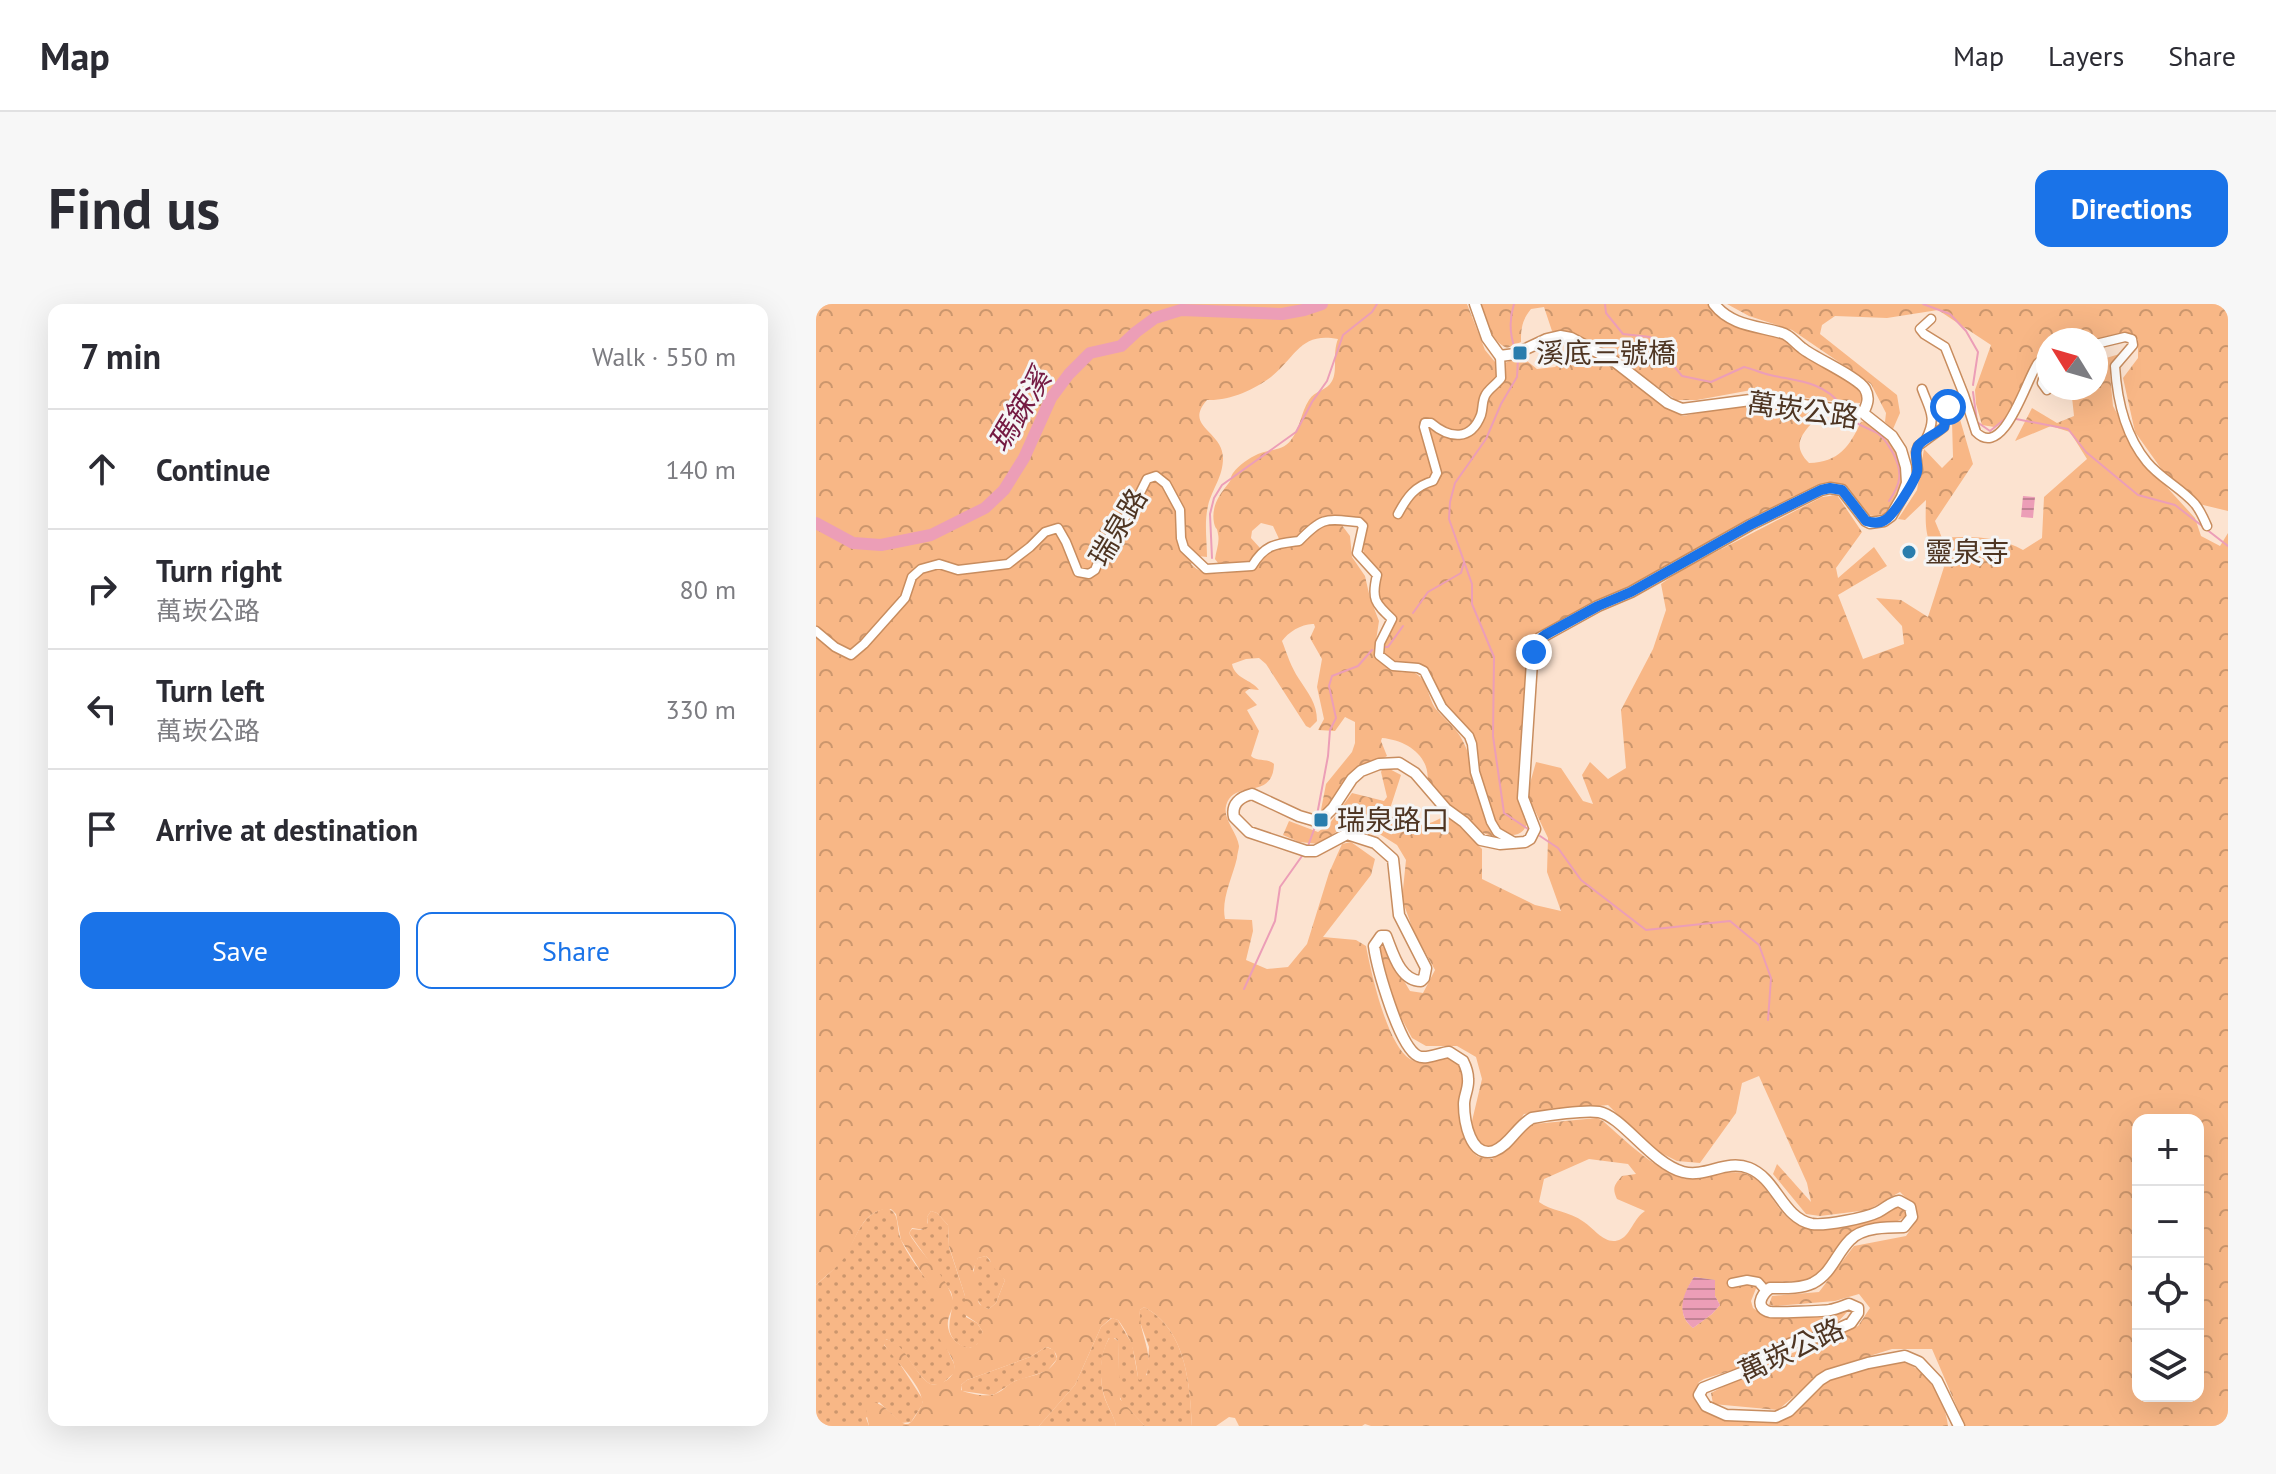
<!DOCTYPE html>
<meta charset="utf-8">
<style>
body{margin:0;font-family:"PT Sans","Noto Sans TC",sans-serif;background:#f7f7f7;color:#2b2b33}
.controls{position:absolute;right:24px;bottom:24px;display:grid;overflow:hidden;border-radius:16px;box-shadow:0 8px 32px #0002}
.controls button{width:72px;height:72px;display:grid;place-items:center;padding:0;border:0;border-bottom:2px solid #e1e1e2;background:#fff;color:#2b2b33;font:40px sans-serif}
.compass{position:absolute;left:1220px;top:24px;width:72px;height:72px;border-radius:50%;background:#fff;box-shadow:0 8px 32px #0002;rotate:307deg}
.stop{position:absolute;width:24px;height:24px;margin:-18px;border:6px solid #1a73e8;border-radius:50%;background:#fff}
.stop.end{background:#1a73e8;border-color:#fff;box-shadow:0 2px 8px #0008}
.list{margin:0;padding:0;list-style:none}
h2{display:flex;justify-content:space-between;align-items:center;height:104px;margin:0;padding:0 32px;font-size:34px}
h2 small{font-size:26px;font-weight:400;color:#7c7c81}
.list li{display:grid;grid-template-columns:52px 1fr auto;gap:24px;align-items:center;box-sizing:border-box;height:120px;padding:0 32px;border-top:2px solid #e1e1e2}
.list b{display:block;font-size:30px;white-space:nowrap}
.list p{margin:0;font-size:26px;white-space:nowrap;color:#7c7c81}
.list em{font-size:26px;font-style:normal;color:#7c7c81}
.actions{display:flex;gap:16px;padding:24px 32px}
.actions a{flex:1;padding:18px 0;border:2px solid #1a73e8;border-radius:16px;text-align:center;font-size:28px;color:#1a73e8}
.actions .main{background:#1a73e8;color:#fff}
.icon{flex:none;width:44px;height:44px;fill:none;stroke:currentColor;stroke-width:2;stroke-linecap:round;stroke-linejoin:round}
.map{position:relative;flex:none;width:1412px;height:1122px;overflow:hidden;border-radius:16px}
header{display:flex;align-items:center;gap:48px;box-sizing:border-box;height:112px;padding:0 40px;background:#fff;border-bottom:2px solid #e1e1e2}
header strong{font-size:38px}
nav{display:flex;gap:44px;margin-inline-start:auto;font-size:28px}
.intro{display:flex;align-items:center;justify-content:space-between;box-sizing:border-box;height:192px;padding:0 48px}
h1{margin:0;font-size:56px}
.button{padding:20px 36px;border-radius:16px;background:#1a73e8;color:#fff;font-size:28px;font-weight:700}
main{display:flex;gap:48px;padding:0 48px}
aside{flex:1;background:#fff;border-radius:16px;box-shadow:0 8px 32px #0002}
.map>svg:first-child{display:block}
</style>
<header>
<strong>Map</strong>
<nav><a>Map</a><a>Layers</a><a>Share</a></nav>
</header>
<div class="intro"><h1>Find us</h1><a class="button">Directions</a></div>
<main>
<aside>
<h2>7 min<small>Walk · 550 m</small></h2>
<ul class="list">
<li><svg class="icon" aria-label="ahead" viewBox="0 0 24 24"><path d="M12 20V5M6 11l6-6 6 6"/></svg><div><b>Continue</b></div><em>140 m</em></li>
<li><svg class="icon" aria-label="right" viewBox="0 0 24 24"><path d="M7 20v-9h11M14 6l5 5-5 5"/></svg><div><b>Turn right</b><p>萬崁公路</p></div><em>80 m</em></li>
<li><svg class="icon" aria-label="left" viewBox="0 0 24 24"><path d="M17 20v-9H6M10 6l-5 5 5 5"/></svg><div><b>Turn left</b><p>萬崁公路</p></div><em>330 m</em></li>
<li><svg class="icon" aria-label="arrive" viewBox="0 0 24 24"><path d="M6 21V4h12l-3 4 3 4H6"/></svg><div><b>Arrive at destination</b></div></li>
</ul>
<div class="actions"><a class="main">Save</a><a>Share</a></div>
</aside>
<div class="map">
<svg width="1412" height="1122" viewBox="0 0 1412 1122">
<defs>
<pattern id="grass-dots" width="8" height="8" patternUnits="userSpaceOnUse" patternTransform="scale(2)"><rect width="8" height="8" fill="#f8b786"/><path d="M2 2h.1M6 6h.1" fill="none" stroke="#cb966d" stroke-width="1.8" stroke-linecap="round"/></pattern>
<pattern id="forest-crowns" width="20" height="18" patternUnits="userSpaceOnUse" patternTransform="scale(2)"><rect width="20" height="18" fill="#f8b786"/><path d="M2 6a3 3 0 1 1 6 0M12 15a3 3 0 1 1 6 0" fill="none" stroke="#cb966d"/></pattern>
<pattern id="water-rules" width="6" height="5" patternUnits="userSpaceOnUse" patternTransform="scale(2)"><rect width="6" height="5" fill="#ec9eb7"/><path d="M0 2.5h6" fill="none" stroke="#c18294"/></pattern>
</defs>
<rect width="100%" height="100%" fill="#fce3d0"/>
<path fill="url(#grass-dots)" d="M71 904C84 909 80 921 84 933 91 953 112 975 123 995 120 1011 125 1034 133 1049 136 1057 139 1058 139 1068L126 1080H114C96 1067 91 1043 70 1035L68 1041 80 1054 106 1094V1101L95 1118 85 1119 63 1098 50 1114 53 1122H0V981C9 973 20 964 27 954 41 935 44 909 71 904Z
M115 907 121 909 132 921 133 943 149 992 150 1013 161 1019 167 1028C166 1034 163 1040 157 1043 151 1045 149 1044 144 1041 122 1026 142 1007 135 988L93 929 96 925 106 926 112 919 111 913Z
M170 952 189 976 180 999 173 1005 166 1003 161 995C162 980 153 967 162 954Z
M328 1003C370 1025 374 1080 376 1122H329L306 1098 303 1091 302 1037 299 1034H293C284 1051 283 1073 288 1092 291 1102 298 1111 300 1122H223L259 1081 285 1023 296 1014 302 1016 316 1040 322 1073 331 1071 333 1043 324 1018V1006Z
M230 1043 238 1046 241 1055 231 1067 199 1077 179 1090 174 1091 146 1087 145 1081 151 1076 214 1053Z"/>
<path fill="url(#forest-crowns)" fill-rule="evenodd" d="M0 0H651L669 46 679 58 689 59 705 52 721 65 739 63 759 47H765L799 64 847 103 867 112 937 98 1002 109 1003 112C987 128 974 140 993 159 1023 158 1033 143 1045 118L1049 117C1056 121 1065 125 1070 131 1087 150 1093 179 1078 200 1074 206 1065 213 1058 212 1038 211 1042 178 1008 181L926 222 814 285 784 297 735 323 720 334 713 348 704 489 705 498 712 515C711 521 709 527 702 530 667 541 664 451 656 432 652 422 643 417 636 409 624 397 621 380 610 367 601 356 586 363 576 358 573 356 568 352 566 350 565 338 575 327 578 314 564 295 560 297 564 271 559 265 550 258 548 250 544 235 558 226 542 213 532 213 519 210 509 212 488 217 495 236 464 237L457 222 445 219 436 227 435 234 444 244 432 258 402 259 399 255C400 247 404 238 402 230 401 222 400 227 398 219 395 203 403 191 412 180 417 174 413 175 417 169 423 161 433 154 442 150 454 145 467 147 475 136 484 125 485 108 493 96 499 86 511 87 516 77 522 66 516 50 522 35 484 28 481 52 455 73 438 86 413 97 391 96 367 123 407 127 407 154 407 173 396 185 392 202 388 219 391 236 391 253L382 252 375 260C390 277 417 267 436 265 446 254 452 245 467 243 473 241 481 242 486 239 502 228 500 214 525 220L534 232 536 253 549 272 554 294 563 317 558 350C565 358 574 365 584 368 591 369 595 366 602 371 612 379 612 393 619 404 627 414 637 421 644 432 663 462 656 502 680 531L678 533C651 525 629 500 611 480 616 453 591 436 566 434L565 437 571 452C561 459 548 459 538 470 527 481 517 500 508 513L504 511 510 480 536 448 539 439V418L529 413 519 427 502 426 508 415 501 383 506 355 494 334 499 323 498 320C487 319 472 328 466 337 471 350 475 363 483 375 492 389 501 399 501 417L494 424 490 422 450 360 443 354 430 355 416 360C419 375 435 375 443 386L433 385 429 388 441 401 431 406 443 427 435 452C441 458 452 454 458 460 457 494 425 478 413 495 402 512 421 526 423 542 423 544 421 552 421 554 416 575 405 595 409 615L436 616 437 627 430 656 451 665 472 663 491 640 513 569 526 540 535 538 559 555 555 571 507 633 540 636 550 642C555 668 571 741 594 755 613 767 636 738 646 768 650 778 646 788 644 798 642 814 647 845 663 853 667 854 672 854 676 855L697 839 709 824 718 820 781 814 787 817C805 833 849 875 873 875 893 875 916 862 935 872 948 878 957 898 967 909 998 944 1049 916 1081 900 1087 901 1090 903 1090 911 1078 924 1053 921 1037 930 1021 940 1014 963 998 972 981 982 959 974 941 982L935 997 937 1004 949 1012H957L1005 1011 1030 1004 1033 1006 1020 1020 964 1039 923 1064 888 1075 883 1078 878 1089C884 1115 953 1122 971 1113 984 1104 992 1087 1006 1079 1018 1073 1070 1057 1083 1058 1109 1060 1130 1098 1132 1122H555L549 1120 546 1122H423L419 1114 413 1113 400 1122H376C374 1080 370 1025 328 1003L324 1006C322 1030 340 1050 329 1074L323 1076 322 1073C319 1051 316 1034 302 1016L295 1014 285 1023 259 1081 223 1122H53L50 1108 56 1098C71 1099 83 1122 92 1120 95 1119 99 1113 100 1111 101 1109 106 1101 106 1100 109 1083 74 1052 66 1037L68 1035C90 1038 96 1068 114 1080 121 1081 125 1080 131 1076 153 1059 119 1040 118 1020 117 1012 121 1004 122 995L85 936 80 910 75 905C45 904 42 934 28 954 21 964 9 972 0 981ZM773 855 812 860 820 870 806 872C798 881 796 884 801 895L829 907C818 914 814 931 805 935 790 943 779 925 768 918 753 907 735 907 723 898L728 875ZM115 907 121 909 132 921 133 942 149 992 148 1010 161 1019 167 1028 161 1040 154 1044C142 1043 130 1031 132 1017 133 1008 140 1003 136 993 128 968 105 951 93 929L96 924 109 926 112 923 111 913ZM170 952 174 956 175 961 189 976 180 999 173 1005C155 1000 165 992 162 979 161 975 159 970 157 966L162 954ZM878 973 899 976V992L904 1001 896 1010 877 1024C859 1011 868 989 878 973ZM230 1043C236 1044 241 1048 241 1055 231 1073 214 1070 197 1078 190 1082 184 1090 175 1091 167 1092 152 1090 145 1086V1081L151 1076 214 1053Z
M662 0H893L920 22 946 30 965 33 996 57 1025 73 1041 84 1046 93 1044 99 1003 96 941 85 881 96H860L792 47 762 33 736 27 728 3 715 5C706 16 705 24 705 38L691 44C675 37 669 15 662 0Z
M911 0H1412V207L1383 200 1349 170 1319 128 1307 74 1322 54V35L1305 30 1280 36H1232V53L1222 56 1199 109 1178 123 1166 121 1160 100 1159 86 1175 41 1122 6 1071 14 1019 12 1006 21 1004 30 1081 91 1084 109 1077 125 1069 118 1070 109 1055 80 976 26 933 12Z
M1307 49 1294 71 1297 102 1326 156 1379 214 1385 232 1404 242 1412 229V1122H1149L1116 1045H1076L1009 1066 962 1106 897 1100 895 1089 950 1060 1042 1022 1054 1004 1043 990 1019 997 960 1002 953 1001 956 992 1003 988 1038 942 1090 932 1099 919 1098 902 1084 888 1052 906 1004 912 990 910 957 870 961 860 995 898 991 879 943 772 926 779 920 809 884 859 861 857 837 845 792 801 708 810 683 845 672 846 657 832 656 817 666 775 660 753 641 742H610L596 734 581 706 563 644 567 642 594 687 607 689 619 666 597 626 586 595 590 556 581 541 549 521 527 523 503 540 483 538 467 531 473 517 502 528 514 519 536 489 568 497 571 493 565 468 568 462 585 471 572 511C597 520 607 527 631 510L666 545V575L719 601 745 607 731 568 732 534 711 490 720 458 745 464 767 497 777 500 766 471 774 458 792 475 810 464 805 406 837 345 850 306 845 280 865 266 1006 193 1021 191 1046 228 1020 264 1022 274 1058 243 1071 262 1022 291 1047 355 1088 340 1086 322 1060 294 1085 296 1112 313 1128 263C1109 236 1109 228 1110 196L1089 216 1082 215 1101 186 1108 145 1126 164 1137 153 1136 118 1143 112 1157 160 1119 217 1126 234C1152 232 1183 232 1207 246L1226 234 1228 193 1271 155 1254 128 1235 122 1199 137 1216 104 1241 119 1258 112 1255 84H1280V57ZM1322 816H1382V1092H1322Z
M295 1032 302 1037 304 1095 329 1122H300C298 1111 291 1102 288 1091 283 1073 283 1047 295 1032Z"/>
<path fill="url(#water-rules)" d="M1207 192 1219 193 1217 214 1205 213Z
M878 973 899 976V992L904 1001 896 1010 877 1024C859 1010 867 989 878 973Z"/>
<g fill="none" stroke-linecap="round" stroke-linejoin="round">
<path stroke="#ec9eb7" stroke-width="2" d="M698 0C693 15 694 31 699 45
M789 0 790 9 807 30 834 33 866 72 895 78 928 63C937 65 945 69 954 71 980 77 1007 77 1025 101
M1107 0 1134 10 1150 27 1162 48 1157 81
M702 55 701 73 685 100 670 135 639 179 634 198 633 215 656 280V300L678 353 677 432 688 509 712 525
M1157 88 1161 118 1174 127 1190 114
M1034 112C1041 122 1051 123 1061 129 1069 134 1072 141 1077 149 1087 168 1085 180 1073 197
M1200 115 1252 125 1270 148 1322 191 1359 201 1412 242
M396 254 394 210 398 194 406 181 480 128 496 98 511 77 527 31 556 8 561 0
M597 309 612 288 645 269 648 258
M568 343H572L587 322
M501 511 512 452 514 426 520 414 513 382 516 372 542 362 556 346
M724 532 742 544 765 576 830 626 914 617 943 641 955 674 952 716
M492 542 499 523
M428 685 459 617 464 583 486 552"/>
<path stroke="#ec9eb7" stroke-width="12" d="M0 219 37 239 65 241 115 231 169 204 188 186 208 154 235 94 253 70 274 49 305 42 320 28 339 14 365 6 466 10 488 6 506 0"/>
<g stroke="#c88d5f" stroke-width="11">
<path id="minor" d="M1115 15 1104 25 1108 30 1129 43 1148 91
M1280 40 1309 33 1316 35 1317 41 1299 62C1301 96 1309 131 1331 158 1344 174 1365 184 1379 200 1384 206 1388 215 1391 222
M1106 85C1114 107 1121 113 1110 135
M1231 86 1226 79 1228 72 1232 68
M1091 186 1102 166 1100 148 1102 142 1128 123 1132 103 1139 93 1148 91 1160 128C1188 157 1211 73 1222 59 1223 58 1231 52 1232 51
M582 210C591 193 599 182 617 177L621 169 608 123 609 119H615C634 135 655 137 665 111 667 105 666 98 669 92 671 86 681 80 685 74L684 52
M0 327 19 343 35 351 48 340 89 294 96 273 105 265 123 260 142 266 192 260 214 243 229 228 242 224 250 238 262 268 273 270 279 266 292 234 316 205 331 175 340 172 350 180 364 206 365 234 368 244 390 265 436 262C449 240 460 240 483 237 507 212 510 215 543 218L547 222 541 249 561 271C555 295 559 299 576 315L564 339 563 351 577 362 602 364 608 367 626 403 653 432 656 440 659 468 675 518 681 528 700 539
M916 979 931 976 942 978 950 987"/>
</g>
<g stroke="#c88d5f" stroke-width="13">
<path id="tertiary" d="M659 0 671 34 684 52 699 50 731 35 744 32 755 34 798 57 852 99 866 105 942 95 1047 109 1076 132 1085 146 1090 163 1091 179 1086 193 1075 212 1068 217 1054 219 1050 217 1026 186 1014 184 1005 186 934 221 815 288 782 302 724 334 719 343 716 358 707 494 719 525 714 535 709 538 684 540 665 536 648 518 630 505 599 469 583 459 563 460 545 467 536 475 517 504 505 516 500 517 483 512 436 490C424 493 415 500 418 513L433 528 490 547H499L531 530 559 539 577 555 583 611 610 664 608 674 605 677C584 677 577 649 570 632H565L558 642C561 663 583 743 602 752 610 756 623 749 633 748L647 757C650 763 652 768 652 775 653 784 648 792 648 800 648 816 654 855 678 847 694 841 701 822 716 814 732 811 768 806 783 808 806 812 836 860 867 868 890 874 910 855 933 864 961 875 966 914 996 920 1009 922 1050 914 1062 908 1070 904 1075 898 1083 897L1094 903 1096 913 1088 923C1072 923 1046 923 1034 936 1020 950 1016 969 997 979 984 985 968 984 954 984 945 991 938 1004 954 1008 959 1009 1009 1007 1014 1006 1020 1005 1027 1002 1033 1000L1042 1004V1009L1035 1019 1006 1032 976 1039 964 1044 928 1068 887 1084 883 1091 890 1102 910 1111 960 1113 973 1107 1004 1076 1012 1071 1052 1059 1089 1052 1103 1058 1121 1077 1143 1122
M898 0C915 22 942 22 966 29 974 31 979 39 986 44 1000 55 1042 73 1049 85 1054 94 1051 101 1047 109"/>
</g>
<use href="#minor" stroke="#fff" stroke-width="8"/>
<use href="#tertiary" stroke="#fff" stroke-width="10"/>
</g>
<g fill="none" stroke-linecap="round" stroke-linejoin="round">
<path stroke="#1a73e8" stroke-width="10" d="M718 348 721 337 729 331 782 302 815 288 934 221 1005 186 1014 184 1026 186 1050 217C1057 219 1063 220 1069 216 1077 212 1099 177 1101 168 1103 160 1097 150 1102 142 1107 134 1121 130 1128 123L1132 103"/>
</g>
<g fill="#297dad" stroke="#f5f5f5" stroke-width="3">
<rect x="696" y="41" width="16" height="16" rx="4"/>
<circle cx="1093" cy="248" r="8"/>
<rect x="497" y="508" width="16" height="16" rx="4"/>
</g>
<g text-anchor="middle" stroke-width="6" stroke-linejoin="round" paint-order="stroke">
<g font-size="28" fill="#4e3522" stroke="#f5f5f5" text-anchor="start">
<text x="720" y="59">溪底三號橋</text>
<text x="1109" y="258">靈泉寺</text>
<text x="521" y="526">瑞泉路口</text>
</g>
<g font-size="28" fill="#4e3522" stroke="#f5f5f5">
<text transform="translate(987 106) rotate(8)" y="10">萬崁公路</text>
<text transform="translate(302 223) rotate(-59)" y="10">瑞泉路</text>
<text transform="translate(975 1046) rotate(-25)" y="10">萬崁公路</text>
</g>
<g font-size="30" font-style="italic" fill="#751b43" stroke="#f5f5f5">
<text transform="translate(204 107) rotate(-59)" y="10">瑪鋉溪</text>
</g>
</g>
</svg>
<div class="controls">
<button>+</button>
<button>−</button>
<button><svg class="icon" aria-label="locate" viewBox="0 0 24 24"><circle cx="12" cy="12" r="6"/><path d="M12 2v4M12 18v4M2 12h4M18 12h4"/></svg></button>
<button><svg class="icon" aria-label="layers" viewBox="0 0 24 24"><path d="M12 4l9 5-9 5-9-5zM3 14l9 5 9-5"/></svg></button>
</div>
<svg class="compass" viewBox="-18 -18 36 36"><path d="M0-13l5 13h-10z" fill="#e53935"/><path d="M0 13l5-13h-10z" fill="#7c7c81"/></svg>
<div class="stop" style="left:1132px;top:103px"></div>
<div class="stop end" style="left:718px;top:348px"></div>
</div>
</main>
